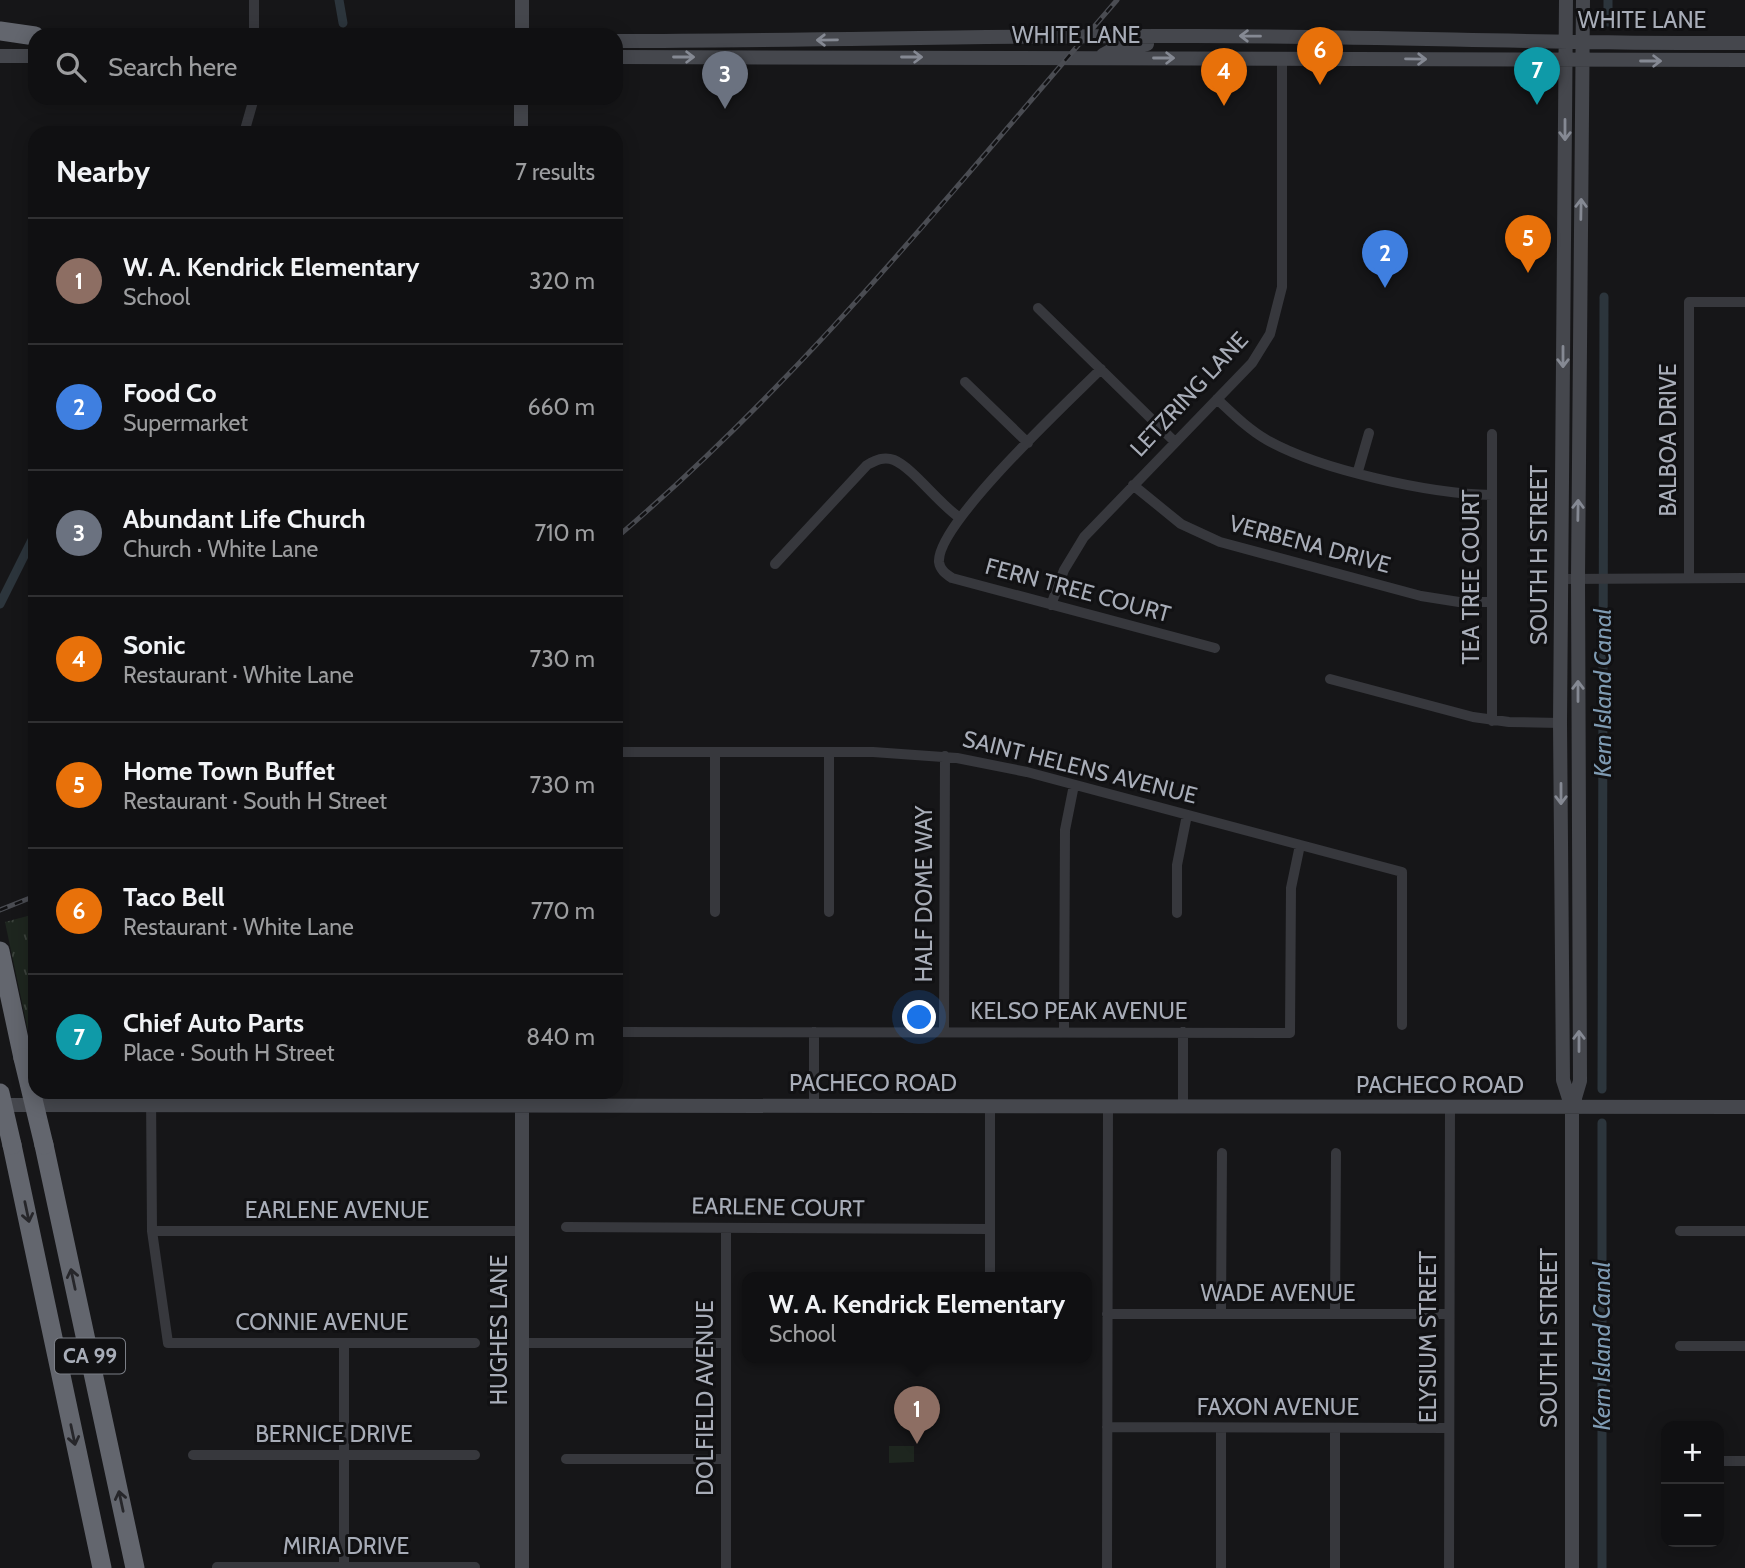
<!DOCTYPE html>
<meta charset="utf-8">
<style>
body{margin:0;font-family:Cabin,sans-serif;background:#1e1e20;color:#f1f3f6}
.controls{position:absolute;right:21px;bottom:21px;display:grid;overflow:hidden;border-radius:14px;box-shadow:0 4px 18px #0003}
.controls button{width:63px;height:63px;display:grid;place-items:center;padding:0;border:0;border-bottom:2px solid #303032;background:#101012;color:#f1f3f6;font:35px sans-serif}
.you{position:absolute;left:920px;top:1018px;width:24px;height:24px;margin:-18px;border:5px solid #fff;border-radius:50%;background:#1a73e8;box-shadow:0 0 0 10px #1a73e833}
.badge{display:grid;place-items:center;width:46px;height:46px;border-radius:50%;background:#0b8043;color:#fff;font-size:23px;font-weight:700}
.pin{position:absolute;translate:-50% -58px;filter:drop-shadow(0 2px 4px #0008)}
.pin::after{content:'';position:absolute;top:37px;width:24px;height:21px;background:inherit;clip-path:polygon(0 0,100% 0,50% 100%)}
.popup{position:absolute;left:742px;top:1272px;width:350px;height:91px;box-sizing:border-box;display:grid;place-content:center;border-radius:14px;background:#101012;filter:drop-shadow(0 2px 5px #0005);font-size:23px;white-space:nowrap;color:#9c9d9f}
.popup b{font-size:26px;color:#f1f3f6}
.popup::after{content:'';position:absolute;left:50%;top:100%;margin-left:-14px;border:14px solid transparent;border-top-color:#101012}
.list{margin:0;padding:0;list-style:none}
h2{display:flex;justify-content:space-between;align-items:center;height:91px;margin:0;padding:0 28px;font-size:30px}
h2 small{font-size:23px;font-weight:400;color:#9c9d9f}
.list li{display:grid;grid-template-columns:46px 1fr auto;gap:21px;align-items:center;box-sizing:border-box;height:126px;padding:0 28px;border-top:2px solid #303032}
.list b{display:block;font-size:26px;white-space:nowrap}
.list p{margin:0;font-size:23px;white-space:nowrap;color:#9c9d9f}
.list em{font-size:23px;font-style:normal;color:#9c9d9f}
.icon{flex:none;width:38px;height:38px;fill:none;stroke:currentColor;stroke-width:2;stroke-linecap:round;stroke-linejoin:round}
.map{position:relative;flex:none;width:1745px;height:1568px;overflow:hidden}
.search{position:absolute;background:#101012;box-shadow:0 4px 18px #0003;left:28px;top:28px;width:595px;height:77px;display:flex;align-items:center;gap:18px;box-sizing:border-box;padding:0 24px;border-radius:21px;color:#9c9d9f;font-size:26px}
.panel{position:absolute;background:#101012;box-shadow:0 4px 18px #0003;left:28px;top:126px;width:595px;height:973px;border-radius:21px}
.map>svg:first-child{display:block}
</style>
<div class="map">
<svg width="1745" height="1568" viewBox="0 0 1745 1568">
<defs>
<pattern id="grass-tufts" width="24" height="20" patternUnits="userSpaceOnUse" patternTransform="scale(1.75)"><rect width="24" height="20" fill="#1e261f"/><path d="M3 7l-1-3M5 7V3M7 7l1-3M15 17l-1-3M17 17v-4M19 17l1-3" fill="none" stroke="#3c433d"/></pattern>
</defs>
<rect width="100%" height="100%" fill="#161618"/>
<path fill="url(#grass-tufts)" d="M35 914V1064L5 922Z"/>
<path fill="#1e261f" d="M889 1446H914V1462L889 1463Z"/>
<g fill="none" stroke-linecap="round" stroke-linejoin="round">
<path stroke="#2c353c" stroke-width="9" d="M339 0 343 23
M1608 22V0
M0 604 35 534
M1602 1089 1604 297
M1602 1568V1123"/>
<path stroke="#37383d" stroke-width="10" d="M254 35V0
M244 133 254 98
M1038 308 1175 442
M1101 369C1070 400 936 524 939 562 940 570 946 574 952 578L1215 648
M965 382 1028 443
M1217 399C1233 414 1248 429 1267 440 1320 470 1431 494 1492 495
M1358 471 1369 433
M1133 485 1181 524 1220 542 1421 596 1459 602H1492
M775 564 867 465C876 460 884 456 894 460 913 468 939 504 960 518
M1689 578V302H1745
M1562 579 1745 578
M1051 605 1064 570 1084 537 1252 363 1270 334 1282 287V58
M1330 679 1473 717 1509 722 1560 723
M1492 721V434
M616 752H873L957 758 1027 772 1402 872V1025
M715 912V752
M829 912V752
M1177 913V865L1187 815
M616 1032 1290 1033 1291 888 1300 845
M944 1032 945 756
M1064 1032 1065 830 1074 785
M151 1092 152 1231 168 1343H475
M814 1106V1032
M1183 1107V1032
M566 1227 990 1229
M152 1231H522
M1680 1231H1745
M990 1278V1106
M1107 1314H1449
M1221 1314 1222 1153
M1335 1314 1336 1153
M344 1343V1568
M522 1343H726
M1680 1346H1745
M1107 1427 1449 1428
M193 1455H475
M566 1459H726
M1719 1461H1745
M217 1567H475
M726 1568V1228
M1107 1568 1108 1106
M1221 1568V1428
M1335 1568V1428
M1449 1568 1450 1107"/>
<path stroke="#45474d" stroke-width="14" d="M1566 0 1560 723 1563 1080 1572 1108
M522 35V0
M616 41C809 41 1002 35 1195 36 1378 36 1562 44 1745 43
M1103 55 1114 49 1147 44
M0 56H35
M616 57 1745 60
M521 133V98
M0 1105 1745 1107
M522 1568V1092
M1572 1568V1108L1580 1081 1578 578 1583 0"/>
<path stroke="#63666e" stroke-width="19" d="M0 31 35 36
M0 951 23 1058
M12 1145 102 1568
M44 1145 135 1568"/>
<g stroke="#4a4c52" stroke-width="5">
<path id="rail" d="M616 538C804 378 956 186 1117 0
M0 910 35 896"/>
</g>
<use href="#rail" stroke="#111113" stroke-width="2.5" stroke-dasharray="8" stroke-linecap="butt"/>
<path stroke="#63666e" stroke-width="19" d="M23 1058 44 1145
M0 1093 12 1145"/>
</g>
<defs><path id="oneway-shaft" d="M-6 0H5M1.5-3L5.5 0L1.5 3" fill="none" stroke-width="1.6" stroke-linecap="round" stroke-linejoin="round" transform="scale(1.75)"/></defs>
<g stroke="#858993">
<use href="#oneway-shaft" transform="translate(1250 36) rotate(-179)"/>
<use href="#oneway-shaft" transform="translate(827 40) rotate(179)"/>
<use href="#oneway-shaft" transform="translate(684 57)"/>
<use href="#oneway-shaft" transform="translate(912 57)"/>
<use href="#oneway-shaft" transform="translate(1164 58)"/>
<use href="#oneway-shaft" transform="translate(1416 59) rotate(1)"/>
<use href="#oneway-shaft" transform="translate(1651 61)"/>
<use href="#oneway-shaft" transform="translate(1565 130) rotate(90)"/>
<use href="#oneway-shaft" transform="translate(1581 209) rotate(-89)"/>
<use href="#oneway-shaft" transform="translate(1563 357) rotate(90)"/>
<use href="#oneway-shaft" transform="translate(1578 510) rotate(-89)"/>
<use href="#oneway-shaft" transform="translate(1578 691) rotate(-90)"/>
<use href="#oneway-shaft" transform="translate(1561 794) rotate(90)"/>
<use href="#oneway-shaft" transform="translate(1579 1041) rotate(-90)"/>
</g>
<g stroke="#26262a">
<use href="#oneway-shaft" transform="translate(27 1212) rotate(78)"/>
<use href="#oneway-shaft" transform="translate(73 1279) rotate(-102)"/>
<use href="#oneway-shaft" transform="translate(73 1435) rotate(78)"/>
<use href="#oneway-shaft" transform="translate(121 1501) rotate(-102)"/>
</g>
<g text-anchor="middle" stroke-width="6" stroke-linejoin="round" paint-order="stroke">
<rect fill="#111113" stroke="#7b7e86" stroke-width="2" x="55" y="1338.5" width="70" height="35" rx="5"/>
<g font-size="21" font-weight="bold" fill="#a8adb8">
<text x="90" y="1363">CA 99</text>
</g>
<g font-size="23" fill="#a8adb8" stroke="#111113">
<text x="1642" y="28">WHITE LANE</text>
<text x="1076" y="43">WHITE LANE</text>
<text transform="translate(1189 394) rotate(-47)" y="8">LETZRING LANE</text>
<text transform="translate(1668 440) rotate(-90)" y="8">BALBOA DRIVE</text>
<text transform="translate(1310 544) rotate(15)" y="8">VERBENA DRIVE</text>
<text transform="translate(1539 555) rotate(-90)" y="8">SOUTH H STREET</text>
<text transform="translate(1471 577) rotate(-90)" y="8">TEA TREE COURT</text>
<text transform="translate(1078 590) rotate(15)" y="8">FERN TREE COURT</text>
<text transform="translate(1080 767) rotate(14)" y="8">SAINT HELENS AVENUE</text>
<text transform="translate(924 894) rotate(-90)" y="8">HALF DOME WAY</text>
<text x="1079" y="1019">KELSO PEAK AVENUE</text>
<text x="873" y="1091">PACHECO ROAD</text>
<text x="1440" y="1093">PACHECO ROAD</text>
<text transform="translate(778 1207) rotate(1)" y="8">EARLENE COURT</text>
<text x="337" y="1218">EARLENE AVENUE</text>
<text x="1278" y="1301">WADE AVENUE</text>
<text x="322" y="1330">CONNIE AVENUE</text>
<text transform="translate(499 1330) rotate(-90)" y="8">HUGHES LANE</text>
<text transform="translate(1428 1337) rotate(-90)" y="8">ELYSIUM STREET</text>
<text transform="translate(1549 1338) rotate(-90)" y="8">SOUTH H STREET</text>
<text transform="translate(705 1398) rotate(-90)" y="8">DOLFIELD AVENUE</text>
<text x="1278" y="1415">FAXON AVENUE</text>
<text x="334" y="1442">BERNICE DRIVE</text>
<text x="346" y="1554">MIRIA DRIVE</text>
</g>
<g font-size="24" font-style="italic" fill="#7f9bb3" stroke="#111113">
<text transform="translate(1603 693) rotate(-90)" y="8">Kern Island Canal</text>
<text transform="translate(1602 1346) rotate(-90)" y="8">Kern Island Canal</text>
</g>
</g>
</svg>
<div class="controls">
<button>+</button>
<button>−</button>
</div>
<div class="you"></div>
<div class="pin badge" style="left:917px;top:1444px;background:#8d6e63">1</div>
<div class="popup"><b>W. A. Kendrick Elementary</b>School</div>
<div class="pin badge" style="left:1385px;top:288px;background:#3f7fe0">2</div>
<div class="pin badge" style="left:725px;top:109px;background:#6b7280">3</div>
<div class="pin badge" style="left:1224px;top:106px;background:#e8710a">4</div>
<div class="pin badge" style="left:1528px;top:273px;background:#e8710a">5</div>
<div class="pin badge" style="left:1320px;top:85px;background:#e8710a">6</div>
<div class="pin badge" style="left:1537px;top:105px;background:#0f9aa8">7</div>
<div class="search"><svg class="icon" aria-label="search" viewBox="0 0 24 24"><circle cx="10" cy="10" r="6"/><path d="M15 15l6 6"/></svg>Search here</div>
<section class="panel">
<h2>Nearby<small>7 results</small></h2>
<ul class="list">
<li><span class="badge" style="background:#8d6e63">1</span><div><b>W. A. Kendrick Elementary</b><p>School</p></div><em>320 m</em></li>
<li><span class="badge" style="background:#3f7fe0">2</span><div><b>Food Co</b><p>Supermarket</p></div><em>660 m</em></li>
<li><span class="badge" style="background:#6b7280">3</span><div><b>Abundant Life Church</b><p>Church · White Lane</p></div><em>710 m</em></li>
<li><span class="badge" style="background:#e8710a">4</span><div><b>Sonic</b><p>Restaurant · White Lane</p></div><em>730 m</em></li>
<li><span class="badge" style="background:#e8710a">5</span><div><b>Home Town Buffet</b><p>Restaurant · South H Street</p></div><em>730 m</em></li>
<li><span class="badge" style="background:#e8710a">6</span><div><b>Taco Bell</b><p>Restaurant · White Lane</p></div><em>770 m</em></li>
<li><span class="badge" style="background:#0f9aa8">7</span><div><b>Chief Auto Parts</b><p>Place · South H Street</p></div><em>840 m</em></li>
</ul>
</section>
</div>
